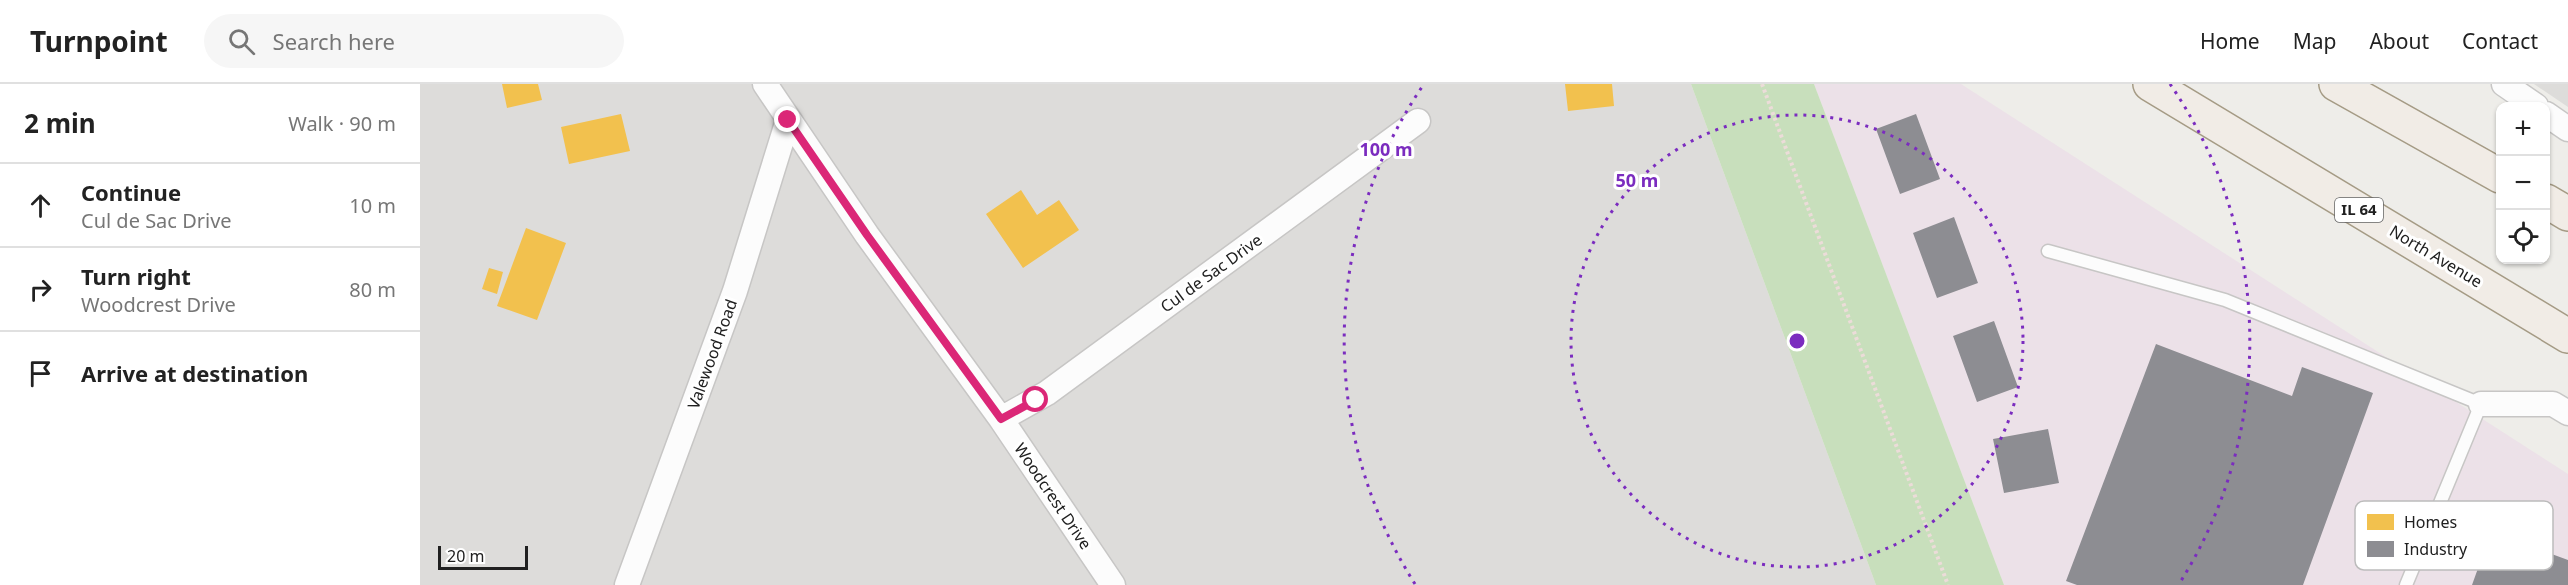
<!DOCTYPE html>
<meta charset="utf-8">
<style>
body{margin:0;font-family:"Noto Sans",sans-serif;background:#f6f6f6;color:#222}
.controls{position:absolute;right:18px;top:18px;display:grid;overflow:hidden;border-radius:12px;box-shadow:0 2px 4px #0004}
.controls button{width:54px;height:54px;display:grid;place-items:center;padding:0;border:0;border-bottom:2px solid #e0e0e0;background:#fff;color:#222;font:30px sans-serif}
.scale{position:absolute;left:18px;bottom:15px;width:90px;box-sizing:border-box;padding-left:6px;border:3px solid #202020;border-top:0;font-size:16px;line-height:21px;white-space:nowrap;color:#202020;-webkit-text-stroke:4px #fff;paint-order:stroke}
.stop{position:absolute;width:18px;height:18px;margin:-14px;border:4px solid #db2777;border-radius:50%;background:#fff}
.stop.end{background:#db2777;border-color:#fff;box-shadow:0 2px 6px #0008}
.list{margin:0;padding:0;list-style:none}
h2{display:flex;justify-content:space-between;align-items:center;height:78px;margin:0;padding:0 24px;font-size:26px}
h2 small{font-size:20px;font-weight:400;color:#767676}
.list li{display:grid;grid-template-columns:39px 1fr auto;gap:18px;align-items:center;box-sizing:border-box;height:84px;padding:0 24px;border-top:2px solid #e0e0e0}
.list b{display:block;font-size:22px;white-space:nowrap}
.list p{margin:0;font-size:20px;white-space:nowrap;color:#767676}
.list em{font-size:20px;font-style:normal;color:#767676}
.icon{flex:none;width:33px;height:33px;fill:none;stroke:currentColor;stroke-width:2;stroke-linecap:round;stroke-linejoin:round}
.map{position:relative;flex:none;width:2148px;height:501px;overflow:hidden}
header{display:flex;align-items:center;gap:36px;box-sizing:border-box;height:84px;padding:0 30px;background:#fff;border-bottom:2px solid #e0e0e0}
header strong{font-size:28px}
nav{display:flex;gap:33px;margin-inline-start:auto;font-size:21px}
.search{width:420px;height:54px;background:#f6f6f6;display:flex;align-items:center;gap:15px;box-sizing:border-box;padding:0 21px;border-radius:33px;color:#767676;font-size:22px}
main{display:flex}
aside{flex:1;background:#fff}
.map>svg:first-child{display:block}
</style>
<header>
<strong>Turnpoint</strong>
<div class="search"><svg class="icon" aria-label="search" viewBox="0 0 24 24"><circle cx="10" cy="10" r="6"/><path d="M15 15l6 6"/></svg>Search here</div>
<nav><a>Home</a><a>Map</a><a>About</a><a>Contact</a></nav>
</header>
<main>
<aside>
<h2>2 min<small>Walk · 90 m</small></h2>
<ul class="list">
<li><svg class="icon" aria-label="ahead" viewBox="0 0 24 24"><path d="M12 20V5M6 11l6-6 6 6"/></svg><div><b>Continue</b><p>Cul de Sac Drive</p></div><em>10 m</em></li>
<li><svg class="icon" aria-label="right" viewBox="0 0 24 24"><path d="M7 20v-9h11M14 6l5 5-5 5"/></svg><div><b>Turn right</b><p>Woodcrest Drive</p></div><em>80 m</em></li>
<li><svg class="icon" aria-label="arrive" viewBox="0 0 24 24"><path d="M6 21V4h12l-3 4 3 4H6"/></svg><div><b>Arrive at destination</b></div></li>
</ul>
</aside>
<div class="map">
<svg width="2148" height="501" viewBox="0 0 2148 501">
<rect width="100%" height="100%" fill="#eeede9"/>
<path fill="#dddcda" d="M0 0H1271L1456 501H0Z
M2114 0H2148V23Z"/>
<path fill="#ece1e8" d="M1394 0H1541L2148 390V501H1584Z"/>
<path fill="#c8dfbc" d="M1271 0H1394L1584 501H1456Z"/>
<path fill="#f2c14e" d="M82 0H118L122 16 87 24Z
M1145 0H1192L1194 22 1148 27Z
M201 30 210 67 149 80 141 43Z
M601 106 617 131 639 116 659 146 603 184 566 130Z
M106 144 146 159 117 236 77 222Z
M69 184 83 188 77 210 62 205Z"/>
<path fill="#8d8d92" d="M1496 30 1520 95 1480 110 1456 45Z
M1534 133 1558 199 1517 214 1493 149Z
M1574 237 1598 303 1557 318 1533 252Z
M1736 260 1872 312 1882 283 1953 309 1883 501H1657L1646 497Z
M1628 345 1639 399 1584 409 1573 355Z
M2071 448 2148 476V501H2052Z"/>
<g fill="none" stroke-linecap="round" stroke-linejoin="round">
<g stroke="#c7c6c5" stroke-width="15">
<path id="lane" d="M1628 167 1805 216 2061 320 1986 501"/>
</g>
<g stroke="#c7c6c5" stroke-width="27">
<path id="street" d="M345 0 447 151 581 335 693 501
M2084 0 2116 22
M2126 30 2148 45
M2061 320H2133L2148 329
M581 335 627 309 998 37
M207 501 315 207 368 36"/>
</g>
<g stroke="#a59b85" stroke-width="36">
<path id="primary" d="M1730 0 2148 252
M1916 0 2080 92
M2126 117 2148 130"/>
</g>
<path stroke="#ecdcd9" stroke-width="4" stroke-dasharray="3 3" stroke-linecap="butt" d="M1342 0 1528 501"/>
<use href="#lane" stroke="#fcfcfc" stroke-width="12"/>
<use href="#street" stroke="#fcfcfc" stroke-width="24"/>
<use href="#primary" stroke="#f1ece6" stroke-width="33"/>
</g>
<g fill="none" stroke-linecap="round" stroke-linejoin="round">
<path stroke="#db2777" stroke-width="8" d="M368 36 447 151 581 335 616 316"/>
</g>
<g fill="none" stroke="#7b2cbf" stroke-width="3" stroke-dasharray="3 6">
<circle cx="1377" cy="257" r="226"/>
<path d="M995 500A453 453 0 0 1 1004 0M1750 0A453 453 0 0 1 1759 500"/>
</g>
<g text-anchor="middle" stroke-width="6" stroke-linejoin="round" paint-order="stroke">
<rect fill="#fff" stroke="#636363" stroke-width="1.5" x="1915" y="114" width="48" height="24" rx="4.5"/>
<g font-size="15" font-weight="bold" fill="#202020">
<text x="1939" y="131">IL 64</text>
</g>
<g font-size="16" fill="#202020" stroke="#fff">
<text transform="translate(2016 172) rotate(31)" y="6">North Avenue</text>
<text transform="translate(791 189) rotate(-36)" y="6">Cul de Sac Drive</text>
<text transform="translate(292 270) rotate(-70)" y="6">Valewood Road</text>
<text transform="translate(633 412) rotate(56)" y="6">Woodcrest Drive</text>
</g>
</g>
<rect x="1935" y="417" width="198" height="69" rx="9" fill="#fff" stroke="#bcbcbc" stroke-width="1.5"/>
<rect x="1947" y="430" width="27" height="16" fill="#f2c14e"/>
<rect x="1947" y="457" width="27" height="16" fill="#8d8d92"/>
<g font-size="16" fill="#202020">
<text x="1984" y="444">Homes</text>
<text x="1984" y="471">Industry</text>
</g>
<circle cx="1377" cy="257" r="9" fill="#7b2cbf" stroke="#fff" stroke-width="3"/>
<g font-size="18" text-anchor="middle" font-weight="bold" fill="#7b2cbf" stroke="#fff" stroke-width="6" stroke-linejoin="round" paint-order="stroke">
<text x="966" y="72">100 m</text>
<text x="1217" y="103">50 m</text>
</g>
</svg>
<div class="controls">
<button>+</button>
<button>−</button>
<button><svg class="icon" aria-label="locate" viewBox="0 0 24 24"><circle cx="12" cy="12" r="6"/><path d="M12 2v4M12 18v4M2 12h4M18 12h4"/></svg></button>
</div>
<div class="scale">20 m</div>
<div class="stop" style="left:616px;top:316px"></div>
<div class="stop end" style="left:368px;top:36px"></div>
</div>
</main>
